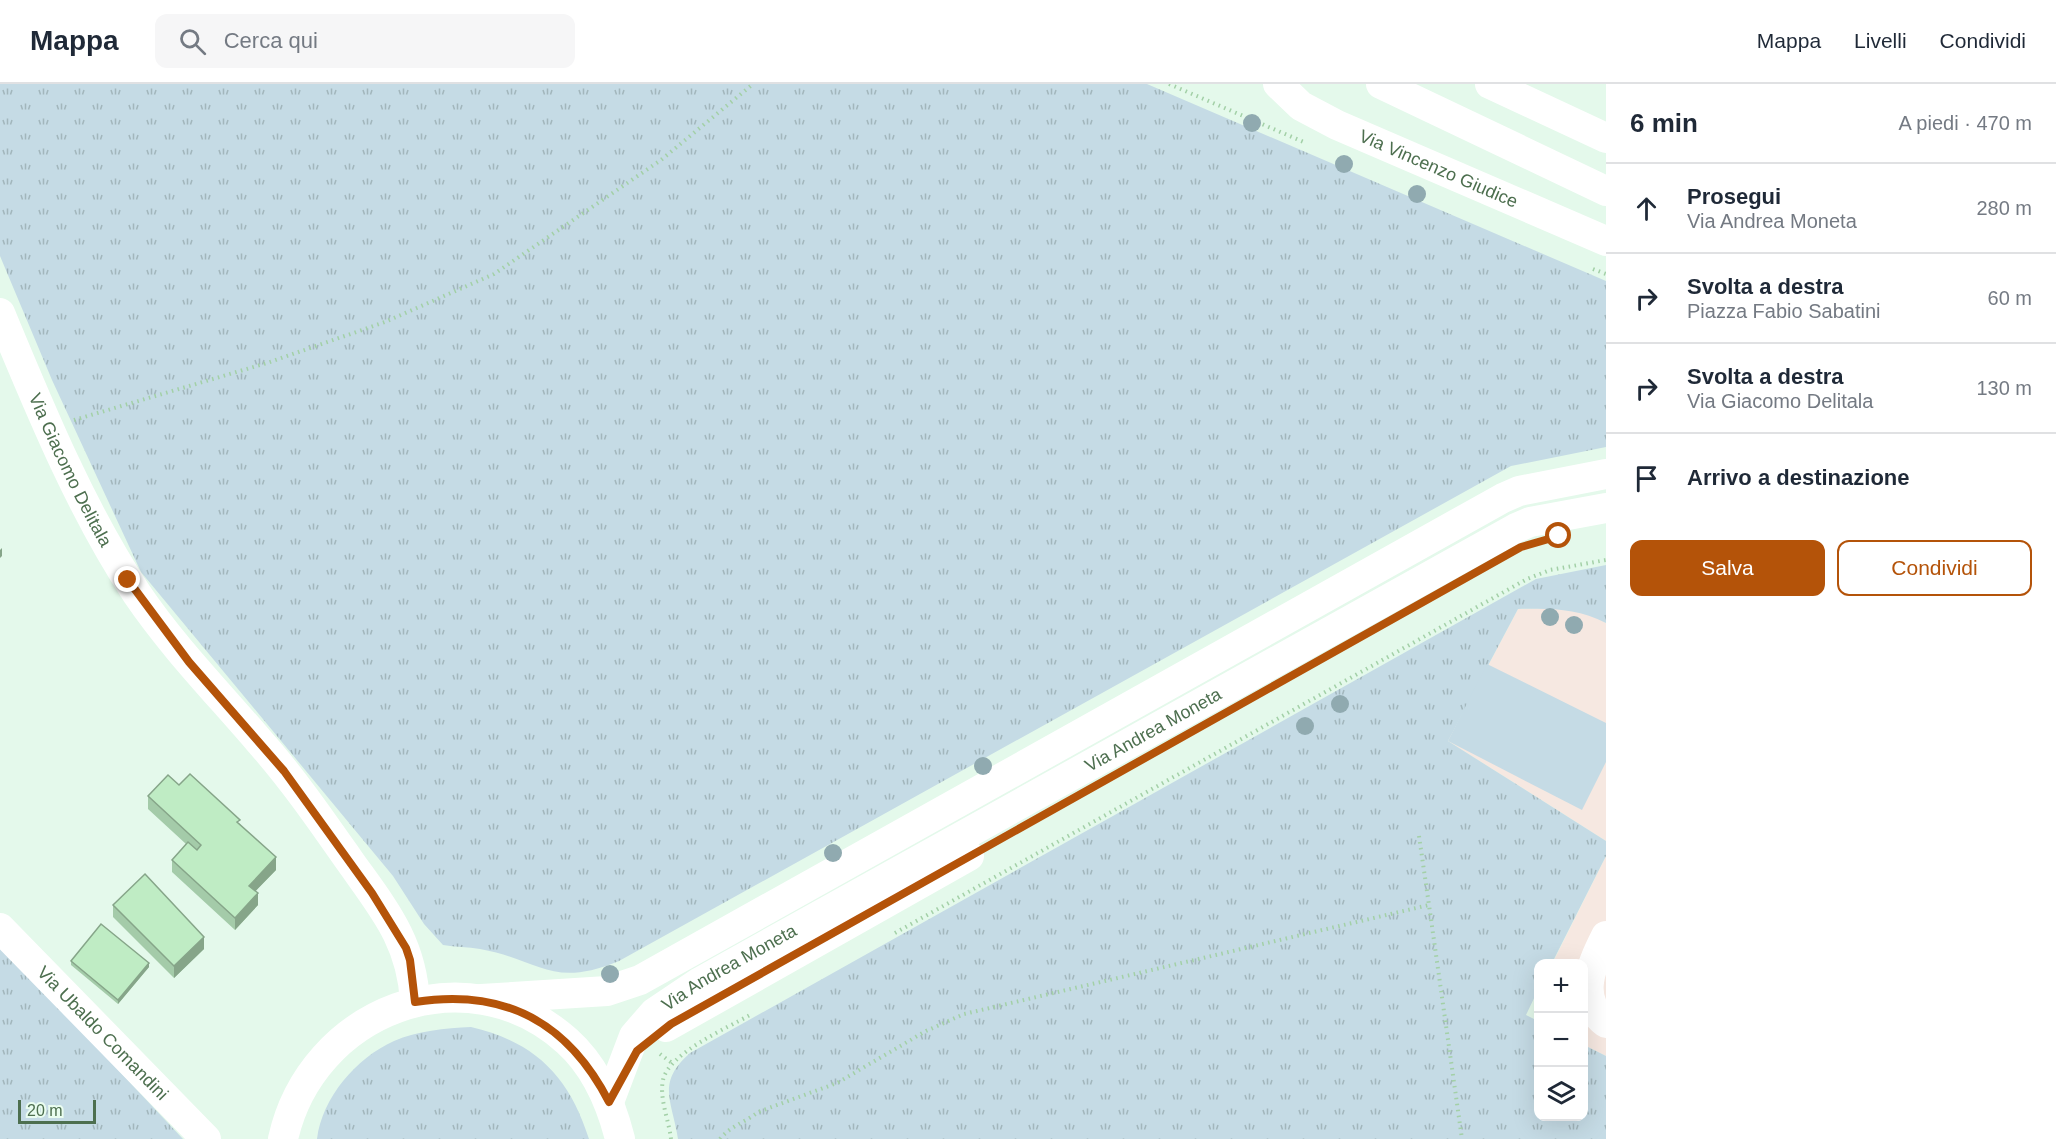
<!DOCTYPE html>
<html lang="it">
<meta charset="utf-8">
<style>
body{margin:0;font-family:Arial,sans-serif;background:#f6f6f7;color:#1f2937}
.controls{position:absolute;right:18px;bottom:18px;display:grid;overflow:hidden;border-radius:12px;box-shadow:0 6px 24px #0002}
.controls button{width:54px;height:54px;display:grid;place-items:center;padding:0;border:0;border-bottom:2px solid #e0e1e3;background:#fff;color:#1f2937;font:30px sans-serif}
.scale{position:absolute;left:18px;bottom:15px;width:78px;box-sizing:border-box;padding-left:6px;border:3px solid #4d6f4f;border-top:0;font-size:16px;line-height:21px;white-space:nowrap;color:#4d6f4f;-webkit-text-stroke:4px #eafdf0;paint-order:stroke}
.stop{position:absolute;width:18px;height:18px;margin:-14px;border:4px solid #b45309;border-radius:50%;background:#fff}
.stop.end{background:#b45309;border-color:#fff;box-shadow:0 2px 6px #0008}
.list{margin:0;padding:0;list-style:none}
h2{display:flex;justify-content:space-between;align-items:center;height:78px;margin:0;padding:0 24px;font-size:26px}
h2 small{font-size:20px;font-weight:400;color:#747a83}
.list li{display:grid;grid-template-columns:39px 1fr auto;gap:18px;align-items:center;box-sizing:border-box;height:90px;padding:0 24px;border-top:2px solid #e0e1e3}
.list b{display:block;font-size:22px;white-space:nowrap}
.list p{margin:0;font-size:20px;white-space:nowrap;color:#747a83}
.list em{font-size:20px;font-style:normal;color:#747a83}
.actions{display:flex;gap:12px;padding:18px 24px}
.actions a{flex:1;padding:14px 0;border:2px solid #b45309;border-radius:12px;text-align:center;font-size:21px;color:#b45309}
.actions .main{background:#b45309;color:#fff}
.icon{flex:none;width:33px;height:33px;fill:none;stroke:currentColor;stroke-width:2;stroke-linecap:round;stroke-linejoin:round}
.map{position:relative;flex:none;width:1606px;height:1055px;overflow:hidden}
header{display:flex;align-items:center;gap:36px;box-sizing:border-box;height:84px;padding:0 30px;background:#fff;border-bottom:2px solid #e0e1e3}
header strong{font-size:28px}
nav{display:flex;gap:33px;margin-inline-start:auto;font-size:21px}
.search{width:420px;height:54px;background:#f6f6f7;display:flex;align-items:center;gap:15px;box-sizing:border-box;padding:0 21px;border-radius:12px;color:#747a83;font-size:22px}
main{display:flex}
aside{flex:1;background:#fff}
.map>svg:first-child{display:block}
</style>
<header>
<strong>Mappa</strong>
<div class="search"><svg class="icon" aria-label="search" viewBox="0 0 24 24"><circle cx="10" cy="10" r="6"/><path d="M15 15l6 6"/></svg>Cerca qui</div>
<nav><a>Mappa</a><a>Livelli</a><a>Condividi</a></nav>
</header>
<main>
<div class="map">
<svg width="1606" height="1055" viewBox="0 0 1606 1055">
<defs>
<pattern id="grass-tufts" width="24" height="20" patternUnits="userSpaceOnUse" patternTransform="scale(1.5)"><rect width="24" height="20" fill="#c5dbe5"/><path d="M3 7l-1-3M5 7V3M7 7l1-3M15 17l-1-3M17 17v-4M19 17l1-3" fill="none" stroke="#a2b6bc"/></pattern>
</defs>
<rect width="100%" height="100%" fill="#e4f9eb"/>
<path fill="#f6e8e1" d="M1558 524 1591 531 1606 539V757L1448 657 1518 525Z
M1606 772V972L1584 961V880H1552Z"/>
<path fill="url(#grass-tufts)" d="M0 0H1147L1606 197V363L1511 382 619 877C551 905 541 876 480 865 468 863 455 863 443 861L424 840 393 792 141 488 52 296 0 172Z
M1606 481V539C1577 524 1550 524 1518 525L1448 657 1606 757V772L1552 879 1538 880V906L1526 931 1538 937V1032H1584V961L1606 972V1055H678C672 1016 656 999 690 969L1536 495Z
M0 860 183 1055H0Z
M471 943C535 958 569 992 589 1055H317C322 1014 356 974 394 957 417 947 445 944 471 943Z"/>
<path fill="#c5dbe5" d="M1487 580 1606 639V678L1582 726 1448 657Z"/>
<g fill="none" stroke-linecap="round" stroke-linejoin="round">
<path stroke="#a3d0a7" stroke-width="4" stroke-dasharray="1.5 4.5" stroke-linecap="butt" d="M1169 0 1306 59
M1593 185 1606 190
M74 336 267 279 385 238 494 190 661 76 753 0
M1419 752 1429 821
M895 849 1527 495 1550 486 1606 476
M660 970 672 979
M671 1055C669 1037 659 1014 663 996 669 969 727 944 750 931
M720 1055C730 1042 746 1038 758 1028L837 999 926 947 964 930 1429 821 1462 1055"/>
<g stroke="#fff" stroke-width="30">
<path id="s1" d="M1278 0 1301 22 1337 41 1606 157"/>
<path d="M1381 0 1606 107"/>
<path d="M1490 0 1606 54"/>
<path id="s2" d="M0 229C39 323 81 426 137 510 173 563 218 609 259 657 292 694 321 736 349 776 383 824 412 857 415 918"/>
<path id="s3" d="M0 844 206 1055"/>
<path d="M1606 852C1592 880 1575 915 1606 939"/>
<path d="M481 915 607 907 640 896 1503 414 1519 407 1606 390"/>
<path d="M666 943 969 772"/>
<path id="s4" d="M609 1018 634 952 654 929 700 898 1516 444 1530 438 1606 424"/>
<path d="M283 1055C311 927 465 866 567 957 595 982 611 1019 620 1055"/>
</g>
</g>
<g fill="#90aab0">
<circle cx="1252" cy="39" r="9"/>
<circle cx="1344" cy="80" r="9"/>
<circle cx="1417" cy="110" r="9"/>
<circle cx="1550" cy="533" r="9"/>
<circle cx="1574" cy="541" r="9"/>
<circle cx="1340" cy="620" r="9"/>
<circle cx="1305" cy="642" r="9"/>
<circle cx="983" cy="682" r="9"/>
<circle cx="833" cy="769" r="9"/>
<circle cx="610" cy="890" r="9"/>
</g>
<path fill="#a4cba9" d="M179 701 240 740 276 786 255 807 258 821 235 846 172 788V776L186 760 148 725V712Z
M113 821 204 865 174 894 113 833Z
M71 877 149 883 118 920 71 881Z"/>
<path fill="#86a589" d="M2 464V472L0 474V466Z
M276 773V786L249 814V802Z
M258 809V821L235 846V834Z
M204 853V865L174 894V882Z
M149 879V883L118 920V916Z"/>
<path fill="#bfecc4" stroke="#86a589" stroke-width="1.5" d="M190 690 240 736 237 738 276 773 249 802 258 809 235 834 172 776 188 758 197 766 201 761 148 712 168 691 179 701Z
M145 790 204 853 174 882 113 821Z
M101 840 149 879 118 916 71 877Z"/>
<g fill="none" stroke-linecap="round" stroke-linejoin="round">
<path stroke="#b45309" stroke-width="8" d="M128 496 189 578 284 687 372 809 406 864 410 876 415 918C505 904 568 938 609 1018L637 967 671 940 1521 463 1559 452"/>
</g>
<g text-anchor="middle" stroke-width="5" stroke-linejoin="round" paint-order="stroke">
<g font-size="18" fill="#4d6f4f" stroke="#eafdf0">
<text dy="6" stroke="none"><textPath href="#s1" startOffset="183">Via Vincenzo Giudice</textPath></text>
<text dy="6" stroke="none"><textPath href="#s2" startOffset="172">Via Giacomo Delitala</textPath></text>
<text dy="6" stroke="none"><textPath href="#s4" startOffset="675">Via Andrea Moneta</textPath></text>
<text dy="6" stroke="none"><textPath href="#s4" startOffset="189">Via Andrea Moneta</textPath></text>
<text dy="6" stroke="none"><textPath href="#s3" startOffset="147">Via Ubaldo Comandini</textPath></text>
</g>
</g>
</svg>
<div class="controls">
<button>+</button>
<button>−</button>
<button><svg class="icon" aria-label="layers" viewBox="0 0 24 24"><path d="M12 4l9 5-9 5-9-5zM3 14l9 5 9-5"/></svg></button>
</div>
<div class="scale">20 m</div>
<div class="stop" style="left:1559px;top:452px"></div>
<div class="stop end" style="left:128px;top:496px"></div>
</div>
<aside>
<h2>6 min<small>A piedi · 470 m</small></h2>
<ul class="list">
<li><svg class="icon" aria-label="ahead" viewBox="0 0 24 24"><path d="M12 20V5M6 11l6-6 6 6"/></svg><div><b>Prosegui</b><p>Via Andrea Moneta</p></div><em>280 m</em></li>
<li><svg class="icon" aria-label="right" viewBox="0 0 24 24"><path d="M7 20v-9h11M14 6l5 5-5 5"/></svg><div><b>Svolta a destra</b><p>Piazza Fabio Sabatini</p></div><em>60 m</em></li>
<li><svg class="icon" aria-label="right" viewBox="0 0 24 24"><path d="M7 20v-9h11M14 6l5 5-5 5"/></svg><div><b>Svolta a destra</b><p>Via Giacomo Delitala</p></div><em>130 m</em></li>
<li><svg class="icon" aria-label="arrive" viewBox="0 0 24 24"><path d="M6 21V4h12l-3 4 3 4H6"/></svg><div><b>Arrivo a destinazione</b></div></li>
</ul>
<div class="actions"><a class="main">Salva</a><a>Condividi</a></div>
</aside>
</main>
